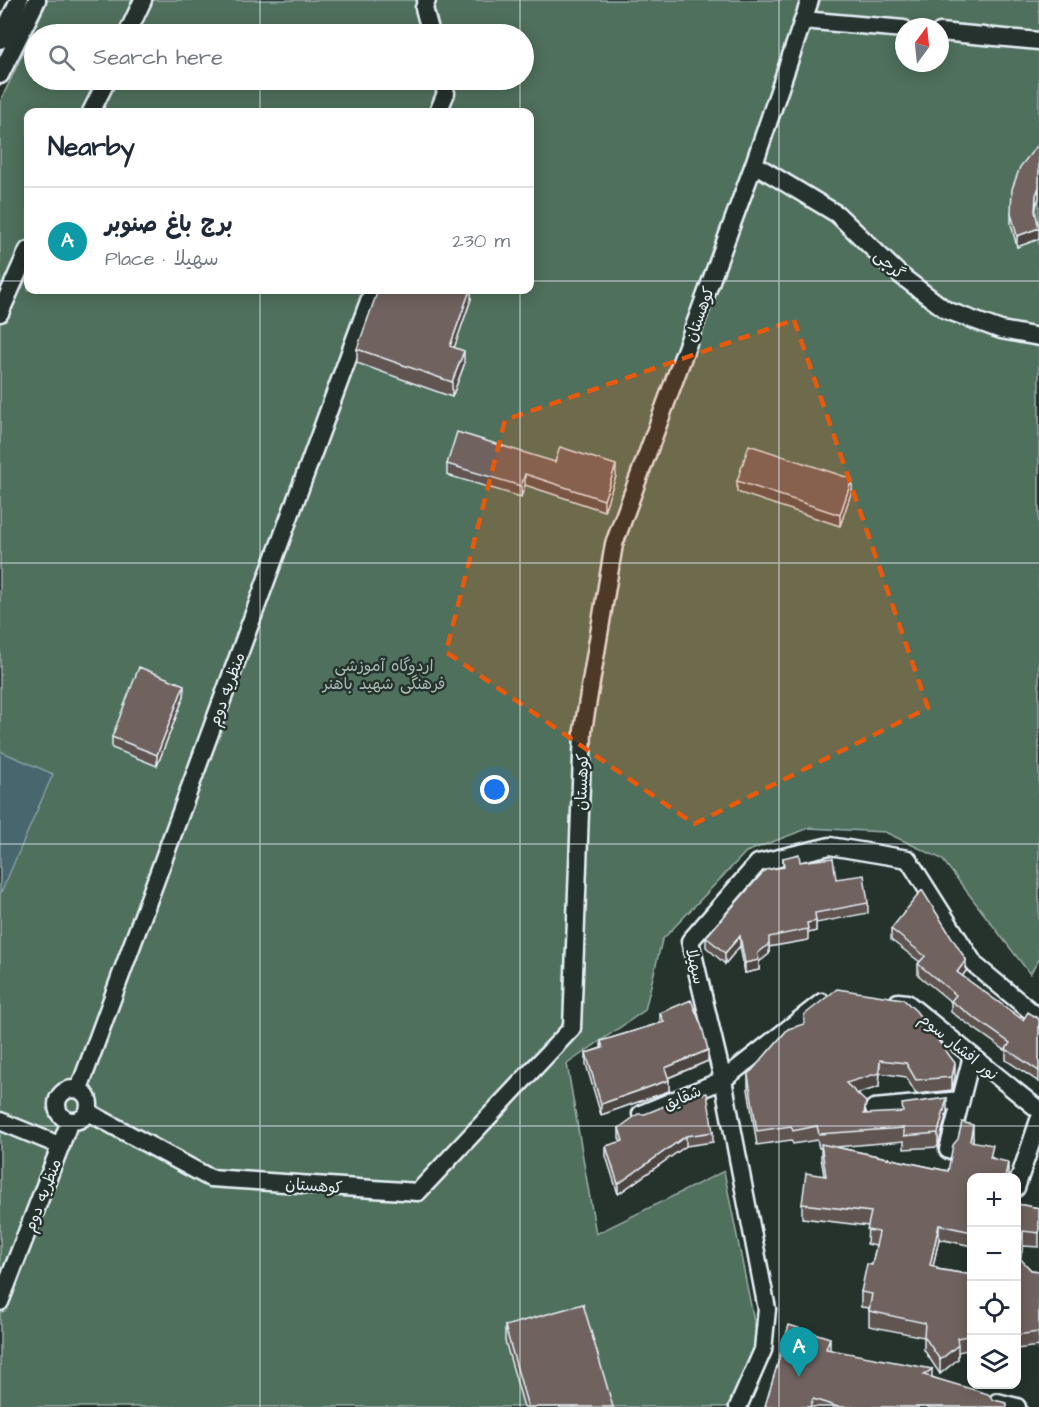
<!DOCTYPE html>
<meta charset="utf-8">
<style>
body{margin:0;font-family:"Architects Daughter","Playpen Sans Arabic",sans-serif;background:#f6f6f7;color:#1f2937}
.controls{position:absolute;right:18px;bottom:18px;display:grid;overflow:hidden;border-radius:12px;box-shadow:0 3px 15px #0003}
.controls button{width:54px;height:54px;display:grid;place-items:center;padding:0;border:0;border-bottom:2px solid #e0e1e3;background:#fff;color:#1f2937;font:30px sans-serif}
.compass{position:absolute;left:895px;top:18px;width:54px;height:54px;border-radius:50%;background:#fff;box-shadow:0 3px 15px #0003;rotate:15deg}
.you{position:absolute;left:495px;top:790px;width:21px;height:21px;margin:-15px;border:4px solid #fff;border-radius:50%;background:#1a73e8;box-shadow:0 0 0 9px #1a73e833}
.badge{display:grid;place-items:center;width:39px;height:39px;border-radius:50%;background:#84754c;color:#fff;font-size:20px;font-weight:700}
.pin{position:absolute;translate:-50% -50px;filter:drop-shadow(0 2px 3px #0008)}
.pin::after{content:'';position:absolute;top:32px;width:21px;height:18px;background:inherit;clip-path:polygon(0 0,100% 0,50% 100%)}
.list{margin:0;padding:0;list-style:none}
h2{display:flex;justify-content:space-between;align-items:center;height:78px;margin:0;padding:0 24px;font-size:26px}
h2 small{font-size:20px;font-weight:400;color:#747a83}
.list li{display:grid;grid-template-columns:39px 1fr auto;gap:18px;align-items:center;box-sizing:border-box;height:108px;padding:0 24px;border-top:2px solid #e0e1e3}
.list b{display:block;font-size:22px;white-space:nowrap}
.list p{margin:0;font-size:20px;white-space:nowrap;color:#747a83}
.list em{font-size:20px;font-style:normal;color:#747a83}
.icon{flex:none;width:33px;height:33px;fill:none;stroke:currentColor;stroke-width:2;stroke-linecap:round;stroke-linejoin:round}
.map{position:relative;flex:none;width:1039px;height:1407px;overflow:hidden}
.search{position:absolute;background:#fff;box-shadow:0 3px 15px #0003;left:24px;top:24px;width:510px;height:66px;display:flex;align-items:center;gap:15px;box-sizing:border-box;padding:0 21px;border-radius:33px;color:#747a83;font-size:22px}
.panel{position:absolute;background:#fff;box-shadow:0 3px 15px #0003;left:24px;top:108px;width:510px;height:186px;border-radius:12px}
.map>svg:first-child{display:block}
</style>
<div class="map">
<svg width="1039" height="1407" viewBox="0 0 1039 1407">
<rect width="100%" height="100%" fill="#26332d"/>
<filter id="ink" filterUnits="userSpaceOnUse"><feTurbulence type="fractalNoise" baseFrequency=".0167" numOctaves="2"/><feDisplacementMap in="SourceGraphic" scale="12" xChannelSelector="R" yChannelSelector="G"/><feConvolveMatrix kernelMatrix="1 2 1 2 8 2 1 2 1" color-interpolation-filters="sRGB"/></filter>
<g filter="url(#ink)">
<path fill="#4f705b" stroke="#9cb0aa" stroke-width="1.5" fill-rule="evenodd" d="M48 0H1039V960L1030 974 942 859 885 832 809 828 746 852 662 940 645 1010 567 1064 596 1234 724 1171 761 1356 729 1407H0V102ZM904 27H940V63H904ZM34 34H524V80H34ZM28 112H530V290H28Z"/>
<path fill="#47666d" stroke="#879ea5" stroke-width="1.5" d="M0 751 53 774 0 895Z"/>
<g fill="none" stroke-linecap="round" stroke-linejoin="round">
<g stroke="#e8f1f8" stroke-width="21">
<path id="minor" d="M427 0 424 8 431 34
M803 20 904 29
M940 32 1039 41
M127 34 143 0
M0 40 19 0
M0 75 37 0
M91 112 107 80
M438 112 446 93 442 80
M754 164 837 214 899 274 946 310 1001 330 1039 337
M0 313 28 250
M898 1002 907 1003 1039 1110
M57 1105a16 16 0 1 1 32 0a16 16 0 1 1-32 0Z
M79 1089 373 290
M874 1108 961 1100
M88 1112 210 1178 418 1192 572 1028 583 730 614 544 754 164 810 0
M641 1114 723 1080 822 1002
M0 1121 61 1146
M948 1150 972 1056
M1016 1188 1039 1120
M0 1302 70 1121
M997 1402 1017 1407
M738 1407 763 1350 767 1309 723 1080 690 941 758 863 830 846 908 859 975 965 1039 1018"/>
</g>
<use href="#minor" stroke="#26332d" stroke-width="16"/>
</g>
<path fill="#605551" stroke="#e8f1f8" stroke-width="1.5" d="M1039 145V198L1036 206 1035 213 1039 239 1017 247 1011 224V213Z
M471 290V299L454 347 464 365 452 397 357 363V349Z
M555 462 616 476 604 511 525 485 521 497 447 475V464Z
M737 481 852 490 840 526 737 492Z
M184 696 157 766 112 748V737Z
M783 858 800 862 836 879 868 903V913L816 923V931L808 933V940L769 947V954L759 962V970L745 973 740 946 725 964 706 947V937L783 867Z
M891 929 966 971 962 976 1023 1020 1039 1019V1082L1006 1060V1051L951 1012V1002L918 975V964L920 962 891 940Z
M660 1013 708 1061 668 1078 669 1091 601 1115 586 1064V1053L601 1048V1041L660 1023Z
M788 1029 955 1077 952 1090 916 1094 906 1077 880 1073 879 1087 856 1093 866 1114 947 1112 938 1147 904 1149V1141L836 1147 948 1171 973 1139V1141L993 1158 1008 1176V1178H972V1246L939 1239 933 1266 937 1269 972 1275V1349L958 1352V1359L940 1374 924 1350V1337L869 1326V1308L861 1307V1292L872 1265 876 1246 867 1244 868 1226 802 1218V1204L824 1175 821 1158V1148H819L817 1140 793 1144 791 1140 757 1145 748 1089V1075Z
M619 1128 713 1132V1142L686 1146 618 1194 606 1156V1146L621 1142 619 1138Z
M1017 1204 1039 1208V1247L1023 1246 1020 1259 1031 1270 1039 1271V1355L1038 1346 1017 1349Z
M505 1326 613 1407H524L505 1341Z
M830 1350 932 1377 994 1400 1007 1407H765V1406Z"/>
<path fill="#4e4542" stroke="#e8f1f8" stroke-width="1.5" d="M1039 187V198L1036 206 1035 222 1036 195Z
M1039 228V239L1017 247V236Z
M470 290H471V299L450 360V346Z
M464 351V365L452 397V382Z
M616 465V476L604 511V500Z
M525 474V485L521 497V486Z
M852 479V490L840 526V515Z
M184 685V696L157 766V755Z
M816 921V931L808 933 807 923Z
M740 936V946L725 964V953Z
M769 944V954L759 962V970L745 973V963Z
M966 960V971L957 983V972Z
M708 1050V1061L665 1079V1068Z
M880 1060 879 1087 846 1097V1083Z
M955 1063V1077L952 1090V1077Z
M669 1080V1091L601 1115V1104Z
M947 1098V1112L938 1147V1133Z
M973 1125V1139L970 1155V1141Z
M686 1136V1146L618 1194V1184Z
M1008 1162V1178H1005Z
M939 1225V1239L930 1280V1265Z
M1023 1231V1246L1018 1271V1256Z
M830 1338V1350L826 1349Z
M958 1345V1359L940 1374V1360Z
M932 1369V1381L924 1375Z"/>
<path fill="#70635e" stroke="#e8f1f8" stroke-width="1.5" d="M1039 145V187L1036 195 1035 211 1039 228 1017 236 1011 213 1012 189 1020 167 1035 148Z
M378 290H470L450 346 464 351 452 382 357 349Z
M457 432 555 462 560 447 616 465 604 500 525 474 521 486 447 464Z
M749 445 852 479 840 515 737 481Z
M139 667 184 685 157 755 112 737Z
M799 854 800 862 833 858 836 879 864 875 868 903 815 913 816 921 807 923 808 929 769 937V944L758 953 759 960 745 963 740 936 725 953 706 937 765 870 784 867 783 858Z
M922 890 966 960 957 972 1023 1020 1028 1012 1039 1019V1071L1006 1049 1010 1043 951 1001 956 995 918 964 925 956 891 929Z
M837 989 903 999 916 1011 955 1063 952 1077 916 1080 906 1063 880 1060 879 1073 846 1083 866 1102 864 1114 903 1112 902 1104 947 1098 938 1133 904 1136V1128L819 1134 817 1126 793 1131 791 1126 757 1131 748 1075 788 1029 804 1024V1015Z
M691 1000 702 1027 708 1050 665 1068 669 1080 601 1104 586 1053 603 1048 601 1041 664 1022 660 1013Z
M707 1093 713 1132 686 1136 618 1184 606 1146 623 1141 619 1128 638 1114H645L689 1096Z
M962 1122 973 1125 970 1141 993 1145 990 1158 1008 1162 1005 1178H972V1232L939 1225 930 1265 937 1267V1269L972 1275V1335L957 1338 958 1345 940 1360 924 1336 925 1323 869 1311 872 1294 861 1292 867 1264 872 1265 879 1232 867 1230 871 1212 802 1204 806 1173 826 1176 821 1144 948 1171 953 1145 958 1139Z
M1017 1204 1039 1208V1233L1023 1231 1018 1256 1031 1270 1039 1271V1341L1038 1332 1017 1335Z
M583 1304 613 1407H528L505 1326Z
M789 1325 830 1338 826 1349 932 1369 924 1375 988 1394 994 1400 1007 1403V1407H838L813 1399 810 1407H768L765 1406Z"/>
</g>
<path fill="#e8590c" fill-opacity="0.2" stroke="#e8590c" stroke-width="4.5" stroke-dasharray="12 8" stroke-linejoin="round" d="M794 320 928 708 694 824 446 652 505 420Z"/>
<path fill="none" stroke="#e8f1f8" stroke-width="1.5" stroke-opacity="0.55" d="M260 0V34M520 0V34M779 0V1407M260 80V112M520 80V112M0 281H28M530 281H1039M260 290V1407M520 290V1407M0 563H1039M0 844H1039M0 1126H1039"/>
<g text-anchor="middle" stroke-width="5" stroke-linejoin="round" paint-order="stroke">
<g font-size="16" fill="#e8f1f8" stroke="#26332d">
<text transform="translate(890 264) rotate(43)" y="6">گرجی</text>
<text transform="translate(699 314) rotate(-70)" y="6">کوهستان</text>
<text transform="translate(226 689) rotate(-70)" y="6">منظریه دوم</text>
<text transform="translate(581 782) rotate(-88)" y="6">کوهستان</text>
<text transform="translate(696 966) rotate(77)" y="6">سهیلا</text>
<text transform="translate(959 1046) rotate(39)" y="6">نور افشار سوم</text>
<text transform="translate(682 1097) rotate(-23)" y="6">شقایق</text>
<text transform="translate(314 1185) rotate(4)" y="6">کوهستان</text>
<text transform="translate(42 1195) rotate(-69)" y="6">منظریه دوم</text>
</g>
<g font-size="16" fill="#abbdb9" stroke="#26332d">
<text x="384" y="671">اردوگاه آموزشی<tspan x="384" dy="18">فرهنگی شهید باهنر</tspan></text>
</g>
</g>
</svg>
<div class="controls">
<button>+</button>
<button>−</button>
<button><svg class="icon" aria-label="locate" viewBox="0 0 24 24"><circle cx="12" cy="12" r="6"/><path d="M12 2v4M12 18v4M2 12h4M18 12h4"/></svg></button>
<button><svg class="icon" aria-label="layers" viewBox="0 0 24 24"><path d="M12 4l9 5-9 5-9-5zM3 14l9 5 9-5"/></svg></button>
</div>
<svg class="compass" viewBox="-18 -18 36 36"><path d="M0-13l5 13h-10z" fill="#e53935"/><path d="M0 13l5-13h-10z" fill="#747a83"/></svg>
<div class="you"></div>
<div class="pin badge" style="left:799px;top:1377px;background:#0f9aa8">A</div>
<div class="search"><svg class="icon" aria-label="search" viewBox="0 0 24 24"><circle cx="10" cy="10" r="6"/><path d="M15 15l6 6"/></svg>Search here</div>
<section class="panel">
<h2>Nearby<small></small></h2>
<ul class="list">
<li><span class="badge" style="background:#0f9aa8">A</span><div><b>برج باغ صنوبر</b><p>Place · سهیلا</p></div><em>230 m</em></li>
</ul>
</section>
</div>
